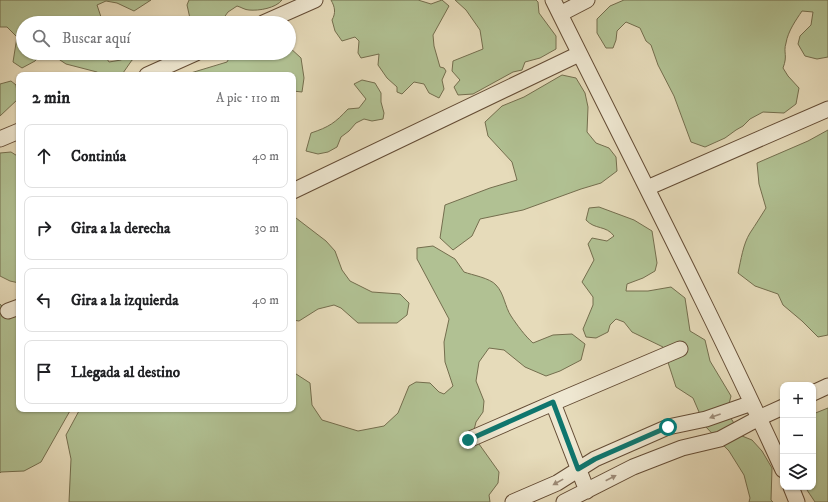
<!DOCTYPE html>
<html lang="es">
<meta charset="utf-8">
<style>
body{margin:0;font-family:"IM FELL DW Pica",serif;background:#f6f6f6;color:#202124}
.controls{position:absolute;right:12px;bottom:12px;display:grid;overflow:hidden;border-radius:8px;box-shadow:0 1px 3px #0004}
.controls button{width:36px;height:36px;display:grid;place-items:center;padding:0;border:0;border-bottom:1px solid #e0e0e0;background:#fff;color:#202124;font:20px sans-serif}
.stop{position:absolute;width:12px;height:12px;margin:-9px;border:3px solid #0f766e;border-radius:50%;background:#fff}
.stop.end{background:#0f766e;border-color:#fff;box-shadow:0 1px 4px #0008}
.list{margin:0;padding:0;list-style:none}
h2{display:flex;justify-content:space-between;align-items:center;height:52px;margin:0;padding:0 16px;font-size:17px}
h2 small{font-size:13px;font-weight:400;color:#757577}
.list li{display:grid;grid-template-columns:26px 1fr auto;gap:12px;align-items:center;box-sizing:border-box;height:64px;margin:0 8px 8px;padding:0 8px;border:1px solid #e0e0e0;border-radius:8px}
.list b{display:block;font-size:15px;white-space:nowrap}
.list em{font-size:13px;font-style:normal;color:#757577}
.icon{flex:none;width:22px;height:22px;fill:none;stroke:currentColor;stroke-width:2;stroke-linecap:round;stroke-linejoin:round}
.map{position:relative;flex:none;width:828px;height:502px;overflow:hidden}
.search{position:absolute;background:#fff;box-shadow:0 1px 3px #0004;left:16px;top:16px;width:280px;height:44px;display:flex;align-items:center;gap:10px;box-sizing:border-box;padding:0 14px;border-radius:22px;color:#757577;font-size:15px}
.panel{position:absolute;background:#fff;box-shadow:0 1px 3px #0004;left:16px;top:72px;width:280px;height:340px;border-radius:8px}
.map>svg:first-child{display:block}
</style>
<div class="map">
<svg width="828" height="502" viewBox="0 0 828 502">
<rect width="100%" height="100%" fill="#e6dbba"/>
<filter id="stains"><feTurbulence type="fractalNoise" baseFrequency=".005" numOctaves="4"/><feColorMatrix values="0 0 0 0 .2 0 0 0 0 .09 0 0 0 0 .02 0 0 0 .5 -.17"/></filter>
<radialGradient id="worn" r=".72"><stop offset=".6" stop-color="#630" stop-opacity="0"/><stop offset="1" stop-color="#630" stop-opacity=".3"/></radialGradient>
<path fill="#b1c193" stroke="#746e4e" d="M0 0H151L134 11 117 3 106 1 97 5 103 23H23V53H103L109 62 121 60 130 54H143L132 60 123 73 119 75H101L97 72 66 64 54 56 41 55 35 61 22 68 13 62 17 37 7 27H0Z
M189 0H282C276 8 259 11 249 10 245 10 241 7 237 6L228 12 220 23H191L187 5Z
M331 0H418L431 4 442 0 449 6 433 35 434 46 440 67 444 68 446 71 442 80 444 89 439 98 429 93 424 84 414 82 402 94 397 92V87L387 78 378 65 379 54 361 58 358 53 359 41 355 37 342 41 335 31 332 20C336 13 335 7 331 0Z
M455 0H536L538 2 539 13 556 36V49L540 58 525 62 522 70 513 72 473 94 458 95 454 87 460 80 452 71 453 61 483 49 480 30 466 10Z
M624 0H828V57L817 59 805 56 798 44 800 36 811 25 813 12 802 11C796 20 788 31 786 43 783 53 788 55 783 68L788 76 799 88 796 104 784 113 763 112 750 119 743 126 736 130 725 138 705 147 691 142 674 96 658 65 651 45 646 41 640 28 626 22 617 31 616 40 613 48H606L597 33V19L610 6Z
M289 47 301 58 304 78 302 92 293 91V75H184L227 62 232 53H289Z
M562 75 576 78 585 93 588 107 587 132 596 143 609 148 616 157 617 171 601 183 581 189 523 210 480 219 472 236 453 250 440 238 445 205 490 188 517 180 512 162 488 136 485 122 502 106 524 97Z
M362 80 375 83 381 93V102L384 113 383 119 372 121 364 119 356 123 349 131 341 137 337 147 328 152 318 154 306 151 311 133C329 127 335 123 348 109L359 108 366 99 354 84Z
M11 81 16 85 18 99 0 116V84Z
M828 130V335L818 337 802 321 783 305 778 294 755 286 738 273C741 260 743 244 750 233 756 224 761 216 766 208L759 184 757 163 808 141Z
M11 152 19 157V190L17 194 19 195V283L10 281 0 276V153Z
M599 207 634 220 652 231 657 263 655 271 643 278 627 284 626 291H648L671 287 685 298 690 331 705 340 710 361 731 396 727 412 742 436 752 440 762 451 772 468 771 500 773 502H749L750 498 744 475 729 451 705 426 693 398 676 387 663 347 632 332 624 322 616 319 610 325 608 332 596 338 586 337 583 329 593 305V297L582 282 594 260 588 244 592 238 607 241 614 236C606 225 595 230 586 220L589 208Z
M296 218 326 241 335 251 342 270 350 281 372 292 400 294 409 303 407 315 397 323H358L341 308 334 305 318 309 299 321 293 320V219Z
M433 246 455 259 464 272C472 275 490 278 496 285 504 293 505 307 511 316 517 325 525 336 533 343L553 335 572 334 585 344 581 360 560 371 546 376 525 367 504 350 489 348 479 362 476 381 484 401 483 412 476 422 473 434 479 444 499 472 498 483 489 495 490 502H69L71 459 66 435 80 409H293V372L310 383 312 405 322 420 358 431 384 426 398 413 409 386 416 382 430 383 439 392 444 394 453 386 445 362 444 342 449 319 417 259V248Z
M0 304 4 308 19 314V409H71L41 462 24 471 1 472 0 473Z
M828 408V502H815L805 487H813V414Z"/>
<g fill="none" stroke-linecap="round" stroke-linejoin="round">
<g stroke="#644c35" stroke-width="17">
<path id="street" d="M553 0C630 156 711 312 783 470
M560 14 587 0
M263 23 315 0
M147 75 196 53
M0 139 19 131
M647 188 828 109
M293 191 579 54
M8 311 19 307
M813 393 828 386
M553 403 587 491
M468 440 553 403 680 349
M791 487 797 502
M513 502 557 483 595 459 668 427 706 419 752 403
M564 502 633 467 682 448 720 439 759 418 783 407"/>
</g>
<use href="#street" stroke="#efe8d2" stroke-width="15"/>
</g>
<defs><path id="oneway-solid" d="M-6-.8H1V-3.2L6.5 0L1 3.2V.8H-6Z"/></defs>
<g fill="#9d8c78">
<use href="#oneway-solid" transform="translate(715 416) rotate(160)"/>
<use href="#oneway-solid" transform="translate(611 478) rotate(-27)"/>
<use href="#oneway-solid" transform="translate(558 482) rotate(151)"/>
</g>
<g fill="none" stroke-linecap="round" stroke-linejoin="round">
<path stroke="#0f766e" stroke-width="5" d="M468 440 553 402 578 469 595 459 668 427"/>
</g>
<rect width="100%" height="100%" filter="url(#stains)"/>
<rect width="100%" height="100%" fill="url(#worn)"/>
</svg>
<div class="controls">
<button>+</button>
<button>−</button>
<button><svg class="icon" aria-label="layers" viewBox="0 0 24 24"><path d="M12 4l9 5-9 5-9-5zM3 14l9 5 9-5"/></svg></button>
</div>
<div class="stop" style="left:668px;top:427px"></div>
<div class="stop end" style="left:468px;top:440px"></div>
<div class="search"><svg class="icon" aria-label="search" viewBox="0 0 24 24"><circle cx="10" cy="10" r="6"/><path d="M15 15l6 6"/></svg>Buscar aquí</div>
<section class="panel">
<h2>2 min<small>A pie · 110 m</small></h2>
<ul class="list">
<li><svg class="icon" aria-label="ahead" viewBox="0 0 24 24"><path d="M12 20V5M6 11l6-6 6 6"/></svg><div><b>Continúa</b></div><em>40 m</em></li>
<li><svg class="icon" aria-label="right" viewBox="0 0 24 24"><path d="M7 20v-9h11M14 6l5 5-5 5"/></svg><div><b>Gira a la derecha</b></div><em>30 m</em></li>
<li><svg class="icon" aria-label="left" viewBox="0 0 24 24"><path d="M17 20v-9H6M10 6l-5 5 5 5"/></svg><div><b>Gira a la izquierda</b></div><em>40 m</em></li>
<li><svg class="icon" aria-label="arrive" viewBox="0 0 24 24"><path d="M6 21V4h12l-3 4 3 4H6"/></svg><div><b>Llegada al destino</b></div></li>
</ul>
</section>
</div>
